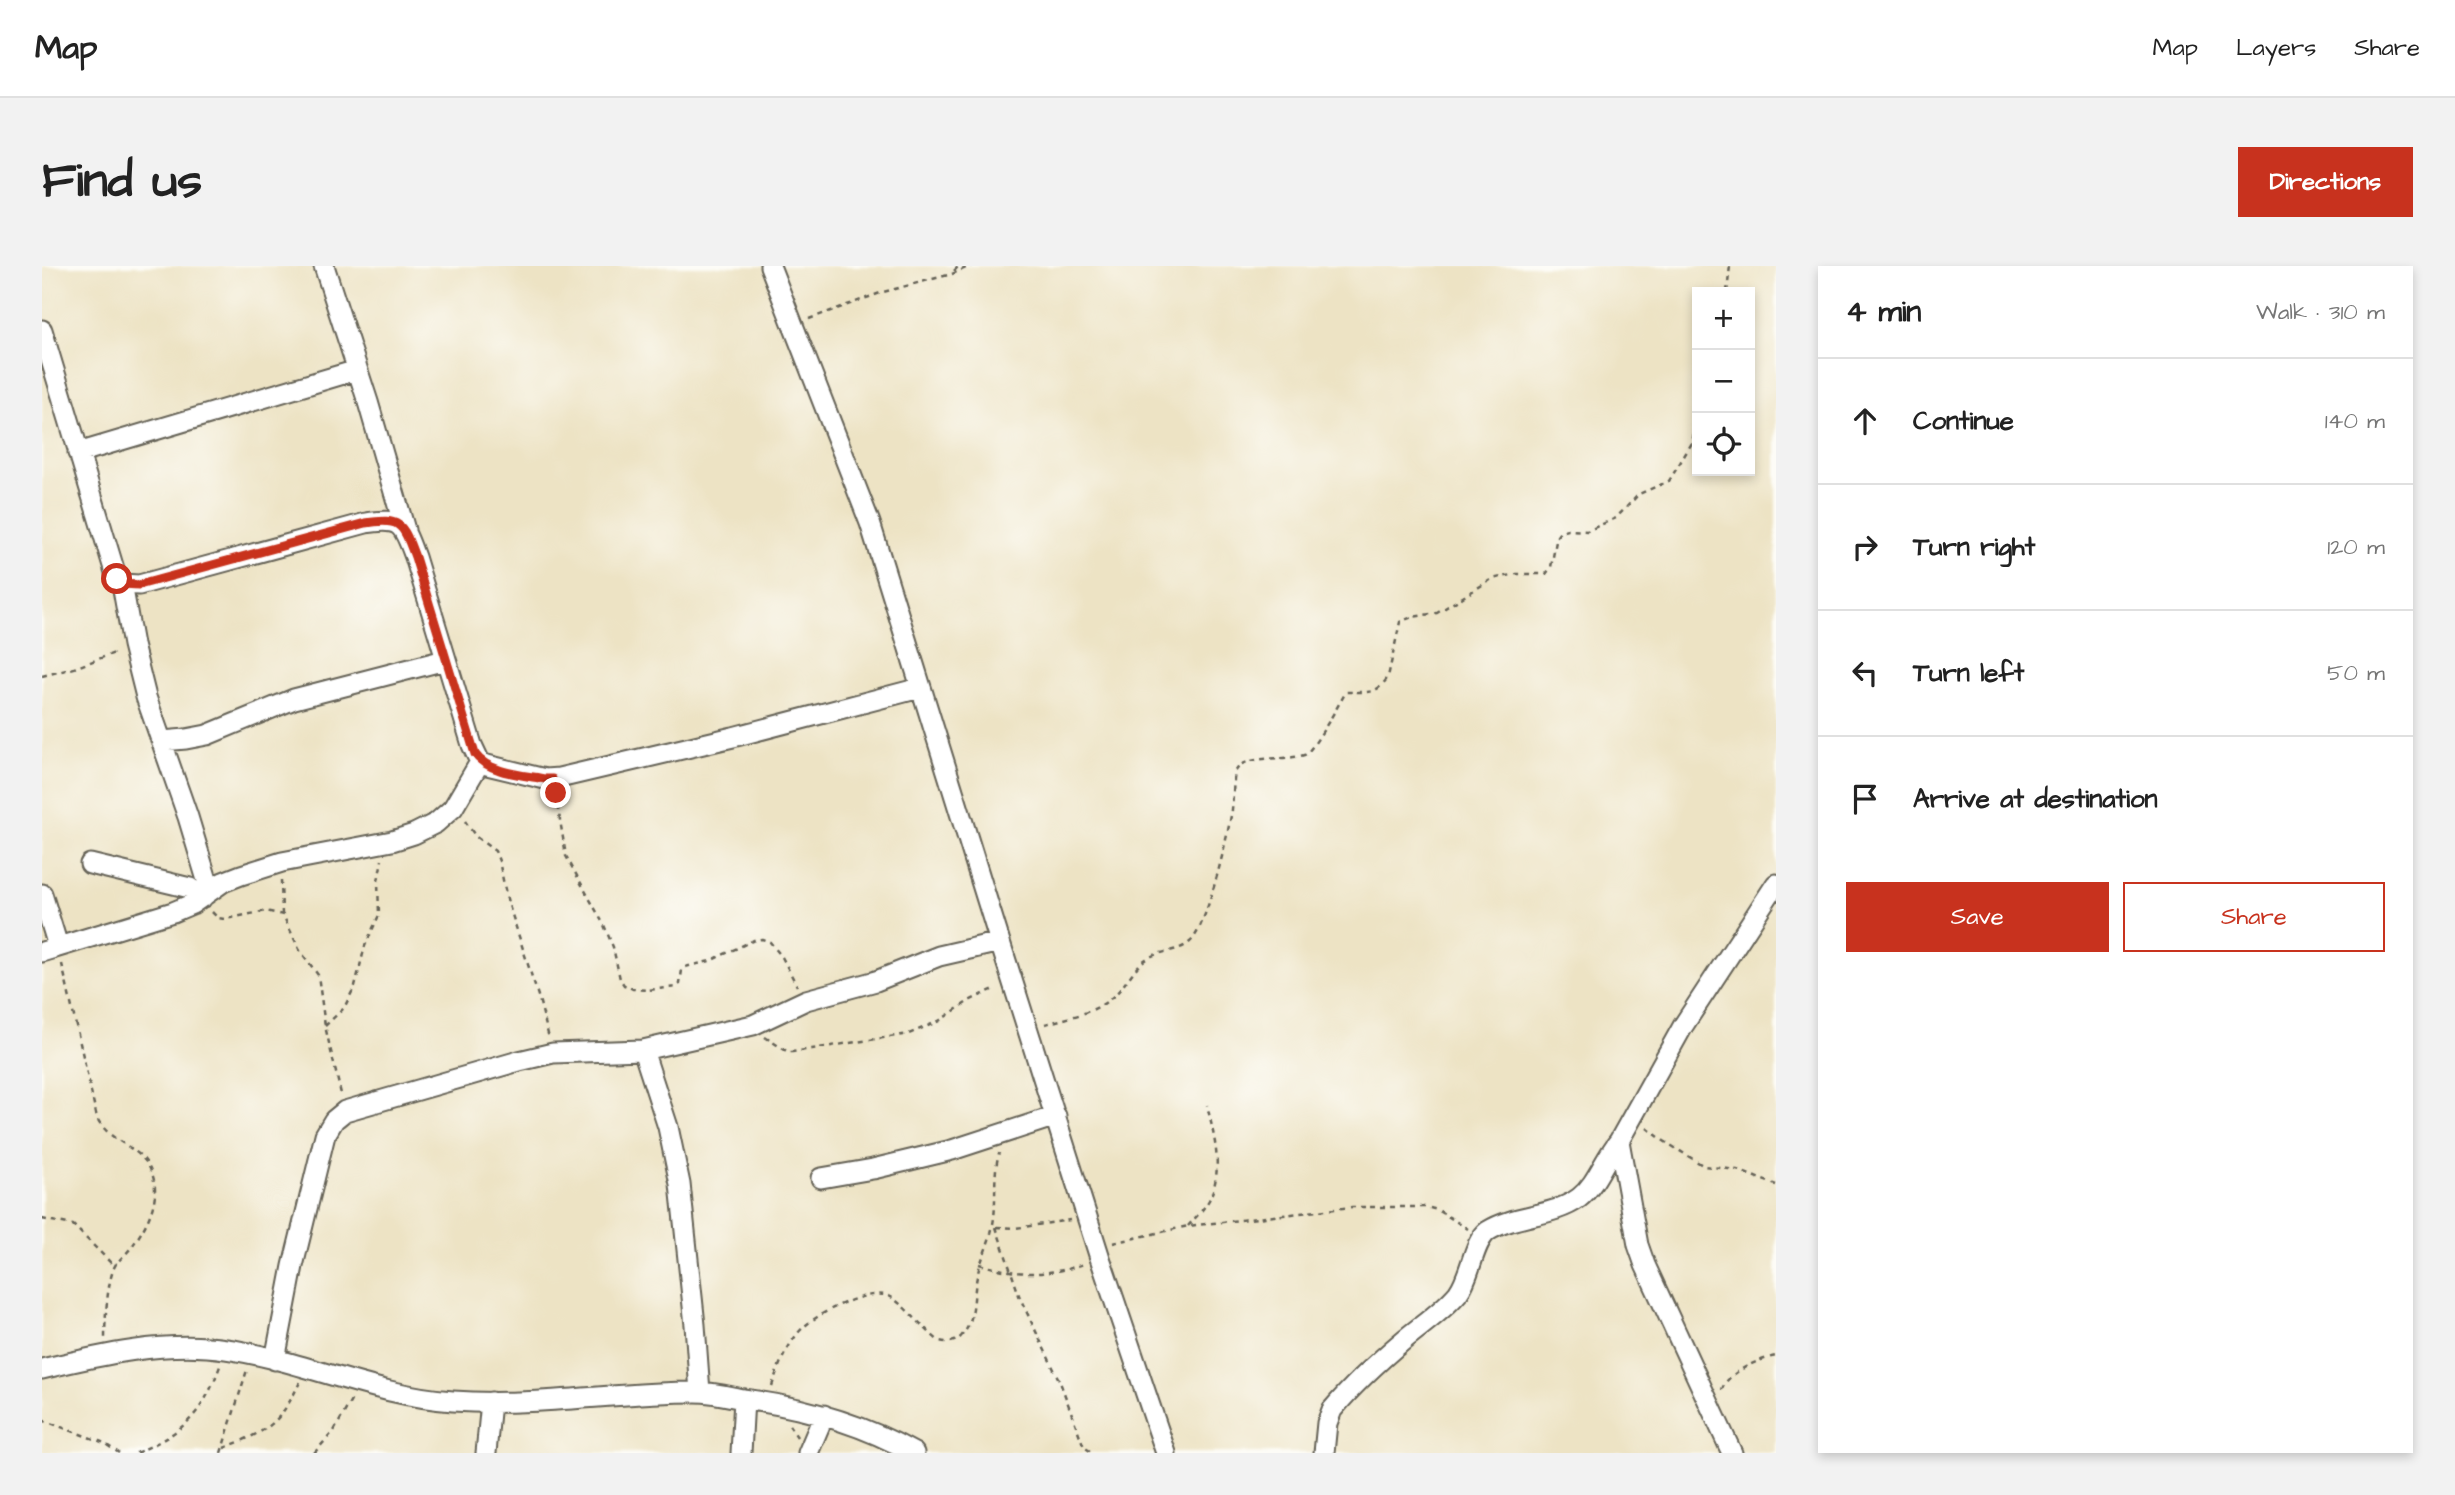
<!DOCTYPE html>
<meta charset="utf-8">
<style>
body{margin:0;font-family:"Architects Daughter",sans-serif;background:#f2f2f2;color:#222}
.controls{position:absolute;right:21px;top:21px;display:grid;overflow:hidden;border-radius:0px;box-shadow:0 4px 10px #0003}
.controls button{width:63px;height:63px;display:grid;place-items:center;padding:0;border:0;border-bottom:2px solid #e0e0e0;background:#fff;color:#222;font:35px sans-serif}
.stop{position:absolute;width:21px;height:21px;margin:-16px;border:5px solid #c8321e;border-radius:50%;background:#fff}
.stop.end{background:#c8321e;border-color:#fff;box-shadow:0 2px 7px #0008}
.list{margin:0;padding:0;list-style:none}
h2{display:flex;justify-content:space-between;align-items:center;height:91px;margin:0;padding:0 28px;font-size:30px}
h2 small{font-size:23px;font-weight:400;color:#767676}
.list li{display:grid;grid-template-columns:46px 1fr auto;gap:21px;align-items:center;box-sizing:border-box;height:126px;padding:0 28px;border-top:2px solid #e0e0e0}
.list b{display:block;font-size:26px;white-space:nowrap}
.list em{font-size:23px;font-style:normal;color:#767676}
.actions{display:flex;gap:14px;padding:21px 28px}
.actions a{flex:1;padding:16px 0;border:2px solid #c8321e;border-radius:0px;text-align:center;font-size:24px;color:#c8321e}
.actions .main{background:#c8321e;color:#fff}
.icon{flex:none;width:38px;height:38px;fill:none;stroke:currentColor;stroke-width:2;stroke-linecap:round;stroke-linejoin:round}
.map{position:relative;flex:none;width:1734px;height:1187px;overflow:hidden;border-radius:0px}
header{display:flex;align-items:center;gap:42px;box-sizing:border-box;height:98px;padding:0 35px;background:#fff;border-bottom:2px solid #e0e0e0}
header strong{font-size:33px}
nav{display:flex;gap:38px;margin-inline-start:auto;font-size:24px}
.intro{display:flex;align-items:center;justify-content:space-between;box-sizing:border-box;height:168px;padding:0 42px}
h1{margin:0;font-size:49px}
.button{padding:18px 32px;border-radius:0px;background:#c8321e;color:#fff;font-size:24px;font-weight:700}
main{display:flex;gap:42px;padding:0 42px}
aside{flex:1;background:#fff;border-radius:0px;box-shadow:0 4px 10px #0003}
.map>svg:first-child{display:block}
</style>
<header>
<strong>Map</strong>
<nav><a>Map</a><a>Layers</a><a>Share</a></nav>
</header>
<div class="intro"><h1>Find us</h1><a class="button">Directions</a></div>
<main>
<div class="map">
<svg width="1734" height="1187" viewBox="0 0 1734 1187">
<rect width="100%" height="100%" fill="#fdfcf7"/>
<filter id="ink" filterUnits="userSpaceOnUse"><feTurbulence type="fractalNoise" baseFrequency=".0143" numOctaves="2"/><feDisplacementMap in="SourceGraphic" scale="14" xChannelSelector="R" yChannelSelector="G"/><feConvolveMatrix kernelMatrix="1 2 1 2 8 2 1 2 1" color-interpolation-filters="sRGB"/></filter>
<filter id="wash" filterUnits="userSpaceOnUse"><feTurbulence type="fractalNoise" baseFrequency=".00686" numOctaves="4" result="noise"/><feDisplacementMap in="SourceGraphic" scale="28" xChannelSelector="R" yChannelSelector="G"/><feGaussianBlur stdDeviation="1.57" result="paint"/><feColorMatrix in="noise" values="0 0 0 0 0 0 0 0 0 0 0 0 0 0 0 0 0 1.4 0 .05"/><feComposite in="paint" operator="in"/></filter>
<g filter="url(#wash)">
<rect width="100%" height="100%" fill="#ede3c4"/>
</g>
<g filter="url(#ink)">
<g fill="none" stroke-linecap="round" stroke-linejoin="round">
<g stroke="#656257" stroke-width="23">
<path id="minor" d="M282 0 326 136 363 264
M728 0 828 257 958 676 1058 992 1124 1187
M0 64 75 313 80 318 97 319 324 257C360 251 361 259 373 291L430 479 438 496 445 499 503 513 517 512 691 471 878 422
M36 187 315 104
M80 318 91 379 104 431 146 551 168 624
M120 475 144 473 165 469 252 433 403 394
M48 598 148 622 161 631
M0 628 16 680
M0 686 131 646 150 638 181 616 199 609 240 596 350 575 372 568 394 557 411 542 438 496
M601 784 626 861 638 918 653 1059 658 1126
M779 912 831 903 910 884 1014 850
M233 1094 251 1000 283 869 292 854 303 845 477 795 511 787 601 784 711 759 764 734 834 715 897 690 958 676
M0 1103C59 1089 123 1074 184 1083 260 1094 333 1130 411 1135 492 1141 573 1126 654 1126 670 1126 686 1130 701 1133 761 1141 819 1157 872 1187
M444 1187 449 1136
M699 1187 702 1133
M766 1187 782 1149
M1282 1187 1285 1157 1290 1144C1311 1119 1338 1094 1363 1073 1381 1058 1401 1045 1416 1027 1429 1010 1431 976 1446 965 1473 948 1511 951 1537 932 1555 918 1562 893 1577 875
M1690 1187 1603 999 1596 979 1577 875 1641 760 1734 618"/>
</g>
<path stroke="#656257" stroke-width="2.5" stroke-dasharray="5 5" stroke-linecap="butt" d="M912 5 917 0
M1685 26 1688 0
M767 53 841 26 910 8 929 0
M0 410 32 402 75 386
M514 530 524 590 562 659 571 681 578 713 582 719 591 723 606 724 634 721 638 718 640 704 643 701 668 695 712 674 720 673 728 676 740 691 755 720
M423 555 434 571 453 585 457 595 465 633 497 733 507 772
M239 614 240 649
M170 646 176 652 183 653 224 645 241 649 257 683 276 709 283 760 299 828
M20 698 55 852C67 876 94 879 106 899 123 928 106 959 88 983 84 988 78 993 74 998 65 1012 63 1056 63 1073
M1003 758C1024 752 1050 748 1068 733 1081 723 1088 708 1099 697 1114 683 1134 688 1148 676 1165 662 1186 568 1190 544 1191 531 1191 519 1193 506L1198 499C1218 489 1242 495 1262 489 1269 488 1298 436 1304 426 1324 425 1333 431 1346 411L1358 356 1370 351 1395 347 1450 313 1475 308H1504L1509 301 1515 270 1518 266 1526 264 1545 265 1574 252 1597 228 1627 215 1650 177 1655 152
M283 760 302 742 313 720 323 680 337 649 336 615 340 594
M723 771 746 786H750L867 768 897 755 927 735 954 722
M1605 862 1622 875 1662 900 1695 904 1734 919
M0 953 31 959 69 997 75 998
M1146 960C1153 952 1162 943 1167 934 1182 904 1172 870 1165 839
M954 961 978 1032 1018 1116 1042 1181 1051 1187
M955 961 974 962 1028 954
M1071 977 1146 960 1310 941H1384L1396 944 1426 963
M937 998C976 1009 1003 1011 1042 998
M730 1120C736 1101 744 1082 756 1067 770 1049 827 1020 849 1031 861 1038 883 1064 897 1075 906 1077 915 1077 921 1068 933 1054 931 1033 934 1016 937 997 946 981 950 963 956 938 950 912 957 887
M1680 1124C1684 1107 1717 1093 1734 1090
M0 1154 60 1176 77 1187
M747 1159 755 1171
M182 1182C226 1164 236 1161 258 1116
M94 1187C141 1166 160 1150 178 1100
M179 1187 205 1104
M272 1187 292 1165 310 1133"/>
<use href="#minor" stroke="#fff" stroke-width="19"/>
</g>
</g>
<g fill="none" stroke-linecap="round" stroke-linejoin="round" filter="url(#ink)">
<path stroke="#c8321e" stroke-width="9" d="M75 313 80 318 97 319 324 257C360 251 361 259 373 291L433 488C446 507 482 509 503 513H510L514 527"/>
</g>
</svg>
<div class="controls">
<button>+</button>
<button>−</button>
<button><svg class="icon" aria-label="locate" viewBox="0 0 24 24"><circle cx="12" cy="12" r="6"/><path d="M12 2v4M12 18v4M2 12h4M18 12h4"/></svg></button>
</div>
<div class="stop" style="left:75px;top:313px"></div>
<div class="stop end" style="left:514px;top:527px"></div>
</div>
<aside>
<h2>4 min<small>Walk · 310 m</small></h2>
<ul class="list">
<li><svg class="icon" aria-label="ahead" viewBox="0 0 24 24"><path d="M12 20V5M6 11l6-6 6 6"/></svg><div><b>Continue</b></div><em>140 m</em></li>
<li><svg class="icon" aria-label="right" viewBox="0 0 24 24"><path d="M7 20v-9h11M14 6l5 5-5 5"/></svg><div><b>Turn right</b></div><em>120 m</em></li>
<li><svg class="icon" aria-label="left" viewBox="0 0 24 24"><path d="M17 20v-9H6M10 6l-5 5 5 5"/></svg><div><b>Turn left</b></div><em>50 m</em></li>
<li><svg class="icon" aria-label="arrive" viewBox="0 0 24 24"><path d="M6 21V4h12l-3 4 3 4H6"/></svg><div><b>Arrive at destination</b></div></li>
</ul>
<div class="actions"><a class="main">Save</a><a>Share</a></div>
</aside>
</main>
